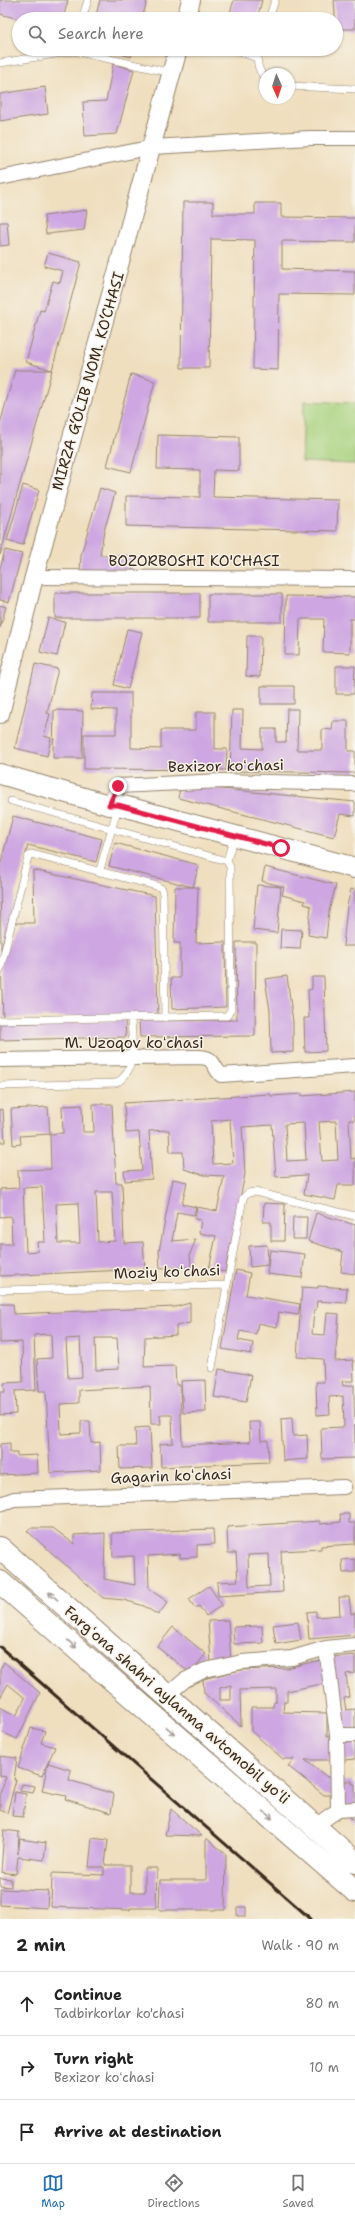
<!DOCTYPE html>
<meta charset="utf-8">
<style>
body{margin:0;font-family:"Shantell Sans",sans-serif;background:#f6f6f6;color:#222}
.compass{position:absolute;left:259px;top:68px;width:36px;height:36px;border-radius:50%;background:#fff;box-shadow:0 1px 3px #0004;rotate:177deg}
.stop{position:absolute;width:12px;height:12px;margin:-9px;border:3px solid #e11d48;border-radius:50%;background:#fff}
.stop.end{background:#e11d48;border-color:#fff;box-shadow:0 1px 4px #0008}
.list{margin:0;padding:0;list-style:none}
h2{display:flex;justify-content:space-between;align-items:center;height:52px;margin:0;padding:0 16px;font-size:17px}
h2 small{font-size:13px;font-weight:400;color:#767676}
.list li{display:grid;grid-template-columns:26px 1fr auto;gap:12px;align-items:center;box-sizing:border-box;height:64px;padding:0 16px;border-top:1px solid #e0e0e0}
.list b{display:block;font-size:15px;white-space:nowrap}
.list p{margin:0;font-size:13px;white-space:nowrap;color:#767676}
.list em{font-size:13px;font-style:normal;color:#767676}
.icon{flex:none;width:22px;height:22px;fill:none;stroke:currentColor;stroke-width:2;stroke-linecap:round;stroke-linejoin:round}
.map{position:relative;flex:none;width:355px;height:1919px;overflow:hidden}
.search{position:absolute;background:#fff;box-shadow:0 1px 3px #0004;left:12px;right:12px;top:12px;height:44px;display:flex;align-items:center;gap:10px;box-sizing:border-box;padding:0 14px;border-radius:22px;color:#767676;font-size:15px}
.sheet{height:244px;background:#fff}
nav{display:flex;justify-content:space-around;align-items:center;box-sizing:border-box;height:56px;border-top:1px solid #e0e0e0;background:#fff;font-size:11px;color:#767676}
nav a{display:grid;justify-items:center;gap:2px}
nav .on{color:#1f6fb2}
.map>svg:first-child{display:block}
</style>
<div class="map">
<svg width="355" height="1919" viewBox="0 0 355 1919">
<rect width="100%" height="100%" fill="#f7f3e8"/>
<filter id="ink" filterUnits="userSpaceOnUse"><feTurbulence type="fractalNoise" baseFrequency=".025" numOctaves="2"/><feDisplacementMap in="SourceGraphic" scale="8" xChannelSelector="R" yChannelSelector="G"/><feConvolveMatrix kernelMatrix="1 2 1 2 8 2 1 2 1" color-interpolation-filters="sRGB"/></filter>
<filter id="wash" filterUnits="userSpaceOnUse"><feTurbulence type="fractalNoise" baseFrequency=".012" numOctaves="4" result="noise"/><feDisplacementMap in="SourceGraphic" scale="16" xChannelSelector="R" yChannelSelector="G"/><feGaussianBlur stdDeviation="0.9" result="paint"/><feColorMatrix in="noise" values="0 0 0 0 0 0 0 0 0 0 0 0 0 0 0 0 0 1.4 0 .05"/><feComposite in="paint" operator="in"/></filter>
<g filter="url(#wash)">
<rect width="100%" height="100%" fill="#efdfbf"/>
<path fill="#a7d27e" stroke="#717e4e" d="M304 401 355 403V464L302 462Z"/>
<g id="blocks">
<path fill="#cda6e2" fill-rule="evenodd" d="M0 0H68L63 19H19L0 14Z
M100 0H147L142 19H95Z
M234 0H262L257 19H228Z
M334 0H355V29H336Z
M102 49H134L131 57Z
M113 64 134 70 117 134 85 136 83 102 106 101Z
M45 87 48 114 0 121V94Z
M183 202H213V214H255V203H281V217L355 218V242L282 241V269L355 271V295L279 294 278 370 253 369 255 240 211 239 209 368H181Z
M87 210 84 230 46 234 44 216Z
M0 222H7L9 245 0 246Z
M48 253 81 262 52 370 26 362 40 310 44 311 53 281 60 283 63 271 44 266Z
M15 370H52L0 555V424Z
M131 374 155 381 131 472 107 466Z
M158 435 239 437V471L214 470 213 497 338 500 337 531 126 526V496L200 497V470L157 469Z
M23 485 39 490 23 545 7 541Z
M100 488 115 493 104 531 100 555 133 556V573L80 571 81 555Z
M5 550 22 554 9 602 0 600V568Z
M55 593H200V618H55Z
M208 594H282V622H208Z
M286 596 355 597V619H350V653L323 652 324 619H300L299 655H285Z
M0 605 6 607 0 628Z
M48 618 65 622 57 656 40 652Z
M127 629 142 632 128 689 114 685Z
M247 636H261L260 677 246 676Z
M35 664 58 669 47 713 50 714 44 736 51 738 47 756 15 748Z
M336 666H355L354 694H336Z
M261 686H294V704H261Z
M92 693H131V748L161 749V730H196V712H215V749H227L226 770 84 769V734H116V710L91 709Z
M287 709H298L297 750H322V729L332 730 333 721H348V751H355V773L230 771 232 710H243L242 748 262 749V729H276V742H286Z
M54 710 83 711 82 758H53Z
M181 785 355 802V816L340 814 334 837 178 798Z
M13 816 102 839 96 862 28 845 1 951 0 866Z
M115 843 199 865 193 887H198L196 943 225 942 226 1007 172 1009 171 978H180V943H174L175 887H193L109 866Z
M265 867 336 885 329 911 326 938 308 935 311 906 304 904 305 901 282 895 284 887 262 881Z
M33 870 155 896 158 1015 3 1018 1 966 15 923H34Z
M257 885 281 887 277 933 253 930Z
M351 889 355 890V946H343L347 906Z
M281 929 302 930 300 949 280 948Z
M236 942H256L255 1036 140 1037 139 1021 237 1020Z
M287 976 293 1022V1052L271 1053 270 1011 265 979Z
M312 977H324L326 1051 305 1052 304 1018H309L308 990 312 989Z
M125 1020 126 1037 0 1040V1024Z
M355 1092V1120H349L351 1159 355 1158V1185H338L335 1200 304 1194 307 1175 276 1177 272 1125 242 1127 245 1174 225 1272 209 1269 216 1236 199 1233 201 1220 195 1219 197 1207 217 1211 224 1176 204 1175 184 1169 183 1152H170L169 1130 149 1131 152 1179 125 1181 124 1171 142 1170 139 1132 126 1133 124 1103 270 1094 271 1096 302 1094V1096ZM230 1119 233 1163 213 1164 211 1121ZM336 1121 338 1160 322 1161 319 1122ZM304 1123 306 1160 287 1161 285 1124Z
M93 1104H112L116 1183H122L124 1243 143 1242 145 1269 0 1276V1244H12L11 1216 0 1217V1189L19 1188 18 1170 51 1169 50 1134 63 1133 62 1106 82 1105 83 1132H94ZM42 1187 45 1242H37L38 1251 26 1252 23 1188ZM96 1192H112L115 1241 98 1242ZM78 1203 80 1243H58L56 1204Z
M48 1107 50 1134 20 1136 21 1144 13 1145 11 1109Z
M3 1109 5 1142H0V1110Z
M173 1179 187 1182 182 1204 196 1207 194 1215 177 1212 172 1241 196 1239 190 1254 191 1267 160 1268 159 1251Z
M264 1203 285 1204 284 1241H271V1222H263Z
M316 1213 355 1225V1274L341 1272 343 1252 308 1241Z
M293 1217H307L306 1239H292Z
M267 1245 268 1265 250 1267 249 1246Z
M270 1250 305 1254 302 1278 267 1274Z
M236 1270 250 1273 246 1295 300 1304 298 1315 279 1312 277 1327 258 1323 256 1334 240 1331 238 1340 253 1343 251 1354 222 1349Z
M318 1286 347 1288 346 1303 317 1301 316 1310H314L312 1334 325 1335 327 1313 339 1314 335 1361 353 1360 354 1381H342L343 1386 354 1385 355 1458 322 1459 321 1428 344 1427 343 1396 329 1397 330 1414 317 1415 316 1382H324L323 1359 297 1357 302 1287 318 1288Z
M190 1303V1323L176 1326V1335L145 1337 144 1367 175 1366 176 1385H180L182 1445 250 1442 249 1422H260L261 1441 268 1440 269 1462 161 1467 160 1444 173 1443 172 1415H160L161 1424H151L150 1386 79 1390V1403L60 1404 61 1434 81 1433V1421H90L91 1443 100 1442 101 1470 50 1473 46 1391H39L37 1359 52 1358 51 1334 34 1335 36 1390 15 1391 16 1414 0 1415V1392H5L4 1383 23 1382 22 1342 0 1343V1304H13L14 1314 175 1307ZM80 1338 82 1377 68 1378 66 1339ZM95 1338H117L119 1369 96 1370Z
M219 1369 251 1375 246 1402 214 1397Z
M205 1380 206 1412 183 1413 181 1381Z
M292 1418 293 1436 307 1435 308 1459 283 1461 281 1419Z
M150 1427 152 1468 120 1469 119 1446H136L135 1428Z
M10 1443V1453H17V1456L37 1455 38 1473 0 1475V1444Z
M340 1514H349V1523H355V1544L321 1546V1549L281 1551 283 1592 218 1596 217 1582 238 1581 236 1553H228L227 1527 320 1521V1524L341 1522ZM269 1554 270 1586 249 1587 248 1555Z
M30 1528H53L74 1544V1535L105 1533 104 1579 135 1585 134 1556 113 1557 112 1533 213 1529 214 1544 197 1545V1557L180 1558V1554L148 1556 149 1589 168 1602 158 1615 144 1606 124 1600 103 1598 27 1531Z
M355 1559V1572L343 1573 342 1560Z
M209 1586 222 1605 206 1616 199 1606 195 1608 189 1599Z
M339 1597H349L351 1614 355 1613V1635L309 1639 307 1612 316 1611V1617L340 1615Z
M228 1620 231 1661 211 1662 208 1621Z
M298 1622 301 1640 276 1644 273 1625Z
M262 1626 263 1643 234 1644 233 1627Z
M173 1627 206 1654 190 1673 157 1647Z
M355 1655V1673L346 1674 349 1697 344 1698 346 1710 355 1709V1730L341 1731 331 1657Z
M321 1660 326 1683 287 1691V1702H284L283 1712 327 1713V1736H332V1760H305L327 1777H332L333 1795H324L288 1766 294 1759H283L251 1731V1707H273L274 1702H276V1689L240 1690 241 1726 204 1693 203 1679 240 1670 287 1668ZM231 1685V1700H220V1688Z
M4 1662 40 1693 17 1739 0 1731V1707L16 1716 25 1698 8 1684 0 1698V1670Z
M31 1728 45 1731 41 1743 55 1747 42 1776 18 1768Z
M355 1741V1759L344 1760 343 1742Z
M0 1756 17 1758 14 1780H16L7 1813 0 1810V1794L6 1777 0 1776Z
M48 1763 71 1770 69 1780 114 1794 111 1813 65 1799 66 1796 42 1791Z
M342 1781H352V1784H355V1805L343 1806Z
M22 1784 35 1786 33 1793 20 1791Z
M15 1792 26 1794 23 1817 12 1816Z
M171 1809 202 1836 165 1835Z
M352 1816H355V1823L350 1818Z
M4 1830 19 1832 18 1854 20 1839 46 1843 44 1860 18 1857 16 1874 1 1872Z
M92 1838 108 1840 105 1865H130V1892H145V1868H157L156 1908H130V1910L51 1907 52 1873 104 1875V1867H89Z
M206 1838 226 1854 225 1910H159L160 1880H206Z
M0 1878 11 1879V1887L0 1886Z
M0 1889 48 1891 47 1908 0 1905Z
M237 1907H246V1916H237Z"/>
</g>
</g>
<g filter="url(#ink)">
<use href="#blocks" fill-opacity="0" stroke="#95846e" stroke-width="1"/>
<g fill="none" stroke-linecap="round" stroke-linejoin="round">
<g stroke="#95846e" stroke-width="8">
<path id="service" d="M82 19 88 0
M269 19 275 0
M232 49 257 58
M260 49C256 61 257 69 265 78
M0 63 74 51 172 73
M289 86 355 89
M227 861 234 836
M99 873 118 807
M0 970 28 857 31 854 157 886 162 889 163 894 165 1018
M0 1020 220 1016H227L231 1009 230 867 227 861 11 801
M0 1086 116 1083C138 1071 132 1041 131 1019
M0 1290 227 1285 243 1198 248 1193 255 1192 355 1216
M212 1368 227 1285"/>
</g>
<g stroke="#95846e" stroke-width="16">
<path id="minor" d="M0 178 153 147 310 138H355
M34 577 355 579
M109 805 118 786 222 781 355 784
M0 1060 199 1057C216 1058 211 1065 221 1075L355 1066
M0 1504 14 1499 344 1487
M167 1695 185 1680 205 1670 242 1662 292 1658 326 1648 355 1645
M337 1735H355
M338 1810 355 1809
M315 1826 338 1810 337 1735 326 1648"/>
</g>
<g stroke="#95846e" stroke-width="20">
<path id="tertiary" d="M186 19 191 0
M0 714 34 577 178 49"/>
</g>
<g stroke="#95846e" stroke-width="22">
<path id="secondary" d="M0 774 109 805H119L355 868"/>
</g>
<g stroke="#95846e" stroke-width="24">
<path id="trunk" d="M0 1548 355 1862
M0 1582 355 1891"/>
</g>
<use href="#service" stroke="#fff" stroke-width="7"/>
<use href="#minor" stroke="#fff" stroke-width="14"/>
<use href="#tertiary" stroke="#fff" stroke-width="18"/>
<use href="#secondary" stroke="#fff" stroke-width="20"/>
<use href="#trunk" stroke="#fff" stroke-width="22"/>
<path stroke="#3b2a1e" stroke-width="3" d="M0 1647 311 1919"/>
</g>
<defs><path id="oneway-shaft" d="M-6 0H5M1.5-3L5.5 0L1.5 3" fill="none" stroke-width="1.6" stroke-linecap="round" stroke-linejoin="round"/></defs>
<g stroke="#a79f9a">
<use href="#oneway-shaft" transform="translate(53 1596) rotate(-139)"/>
<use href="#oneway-shaft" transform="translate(72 1644) rotate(41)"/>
<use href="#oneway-shaft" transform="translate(170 1730) rotate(41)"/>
<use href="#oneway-shaft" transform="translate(268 1815) rotate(41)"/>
</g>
</g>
<g fill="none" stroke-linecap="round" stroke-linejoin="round" filter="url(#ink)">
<path stroke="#e11d48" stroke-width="5" d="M118 786 109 805H118L281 848"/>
</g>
<g text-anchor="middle" stroke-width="3" stroke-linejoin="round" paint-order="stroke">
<g font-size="15" fill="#3b2a1e" stroke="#f7f3e8">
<text transform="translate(88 381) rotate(-74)" y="5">MIRZA G‘OLIB NOM. KO‘CHASI</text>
<text x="194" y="566">BOZORBOSHI KO'CHASI</text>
<text transform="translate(226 766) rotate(-1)" y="5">Bexizor koʻchasi</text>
<text x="134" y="1048">M. Uzoqov koʻchasi</text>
<text transform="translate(167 1272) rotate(-2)" y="5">Moziy koʻchasi</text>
<text transform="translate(171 1476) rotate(-2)" y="5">Gagarin koʻchasi</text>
<text transform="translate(177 1705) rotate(41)" y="5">Fargʻona shahri aylanma avtomobil yoʻli</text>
</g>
</g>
</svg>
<svg class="compass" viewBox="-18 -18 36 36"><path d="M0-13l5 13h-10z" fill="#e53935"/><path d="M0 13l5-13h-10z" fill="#767676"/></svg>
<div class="stop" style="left:281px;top:848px"></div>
<div class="stop end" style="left:118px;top:786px"></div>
<div class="search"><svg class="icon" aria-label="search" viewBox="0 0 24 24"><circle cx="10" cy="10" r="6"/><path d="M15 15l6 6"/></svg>Search here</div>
</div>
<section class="sheet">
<h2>2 min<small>Walk · 90 m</small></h2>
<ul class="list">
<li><svg class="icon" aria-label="ahead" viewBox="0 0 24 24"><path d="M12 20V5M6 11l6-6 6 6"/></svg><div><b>Continue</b><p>Tadbirkorlar ko'chasi</p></div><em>80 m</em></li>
<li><svg class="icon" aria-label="right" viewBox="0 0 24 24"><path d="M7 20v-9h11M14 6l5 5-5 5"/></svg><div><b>Turn right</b><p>Bexizor koʻchasi</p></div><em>10 m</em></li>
<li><svg class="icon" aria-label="arrive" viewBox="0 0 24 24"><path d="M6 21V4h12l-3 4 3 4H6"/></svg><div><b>Arrive at destination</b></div></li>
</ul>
</section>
<nav>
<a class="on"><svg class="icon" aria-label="map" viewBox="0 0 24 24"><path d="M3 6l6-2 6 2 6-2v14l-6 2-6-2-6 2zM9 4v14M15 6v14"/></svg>Map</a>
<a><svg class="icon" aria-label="directions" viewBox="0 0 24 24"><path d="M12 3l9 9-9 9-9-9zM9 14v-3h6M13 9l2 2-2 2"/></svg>Directions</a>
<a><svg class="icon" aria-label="saved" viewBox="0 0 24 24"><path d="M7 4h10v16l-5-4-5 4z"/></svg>Saved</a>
</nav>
